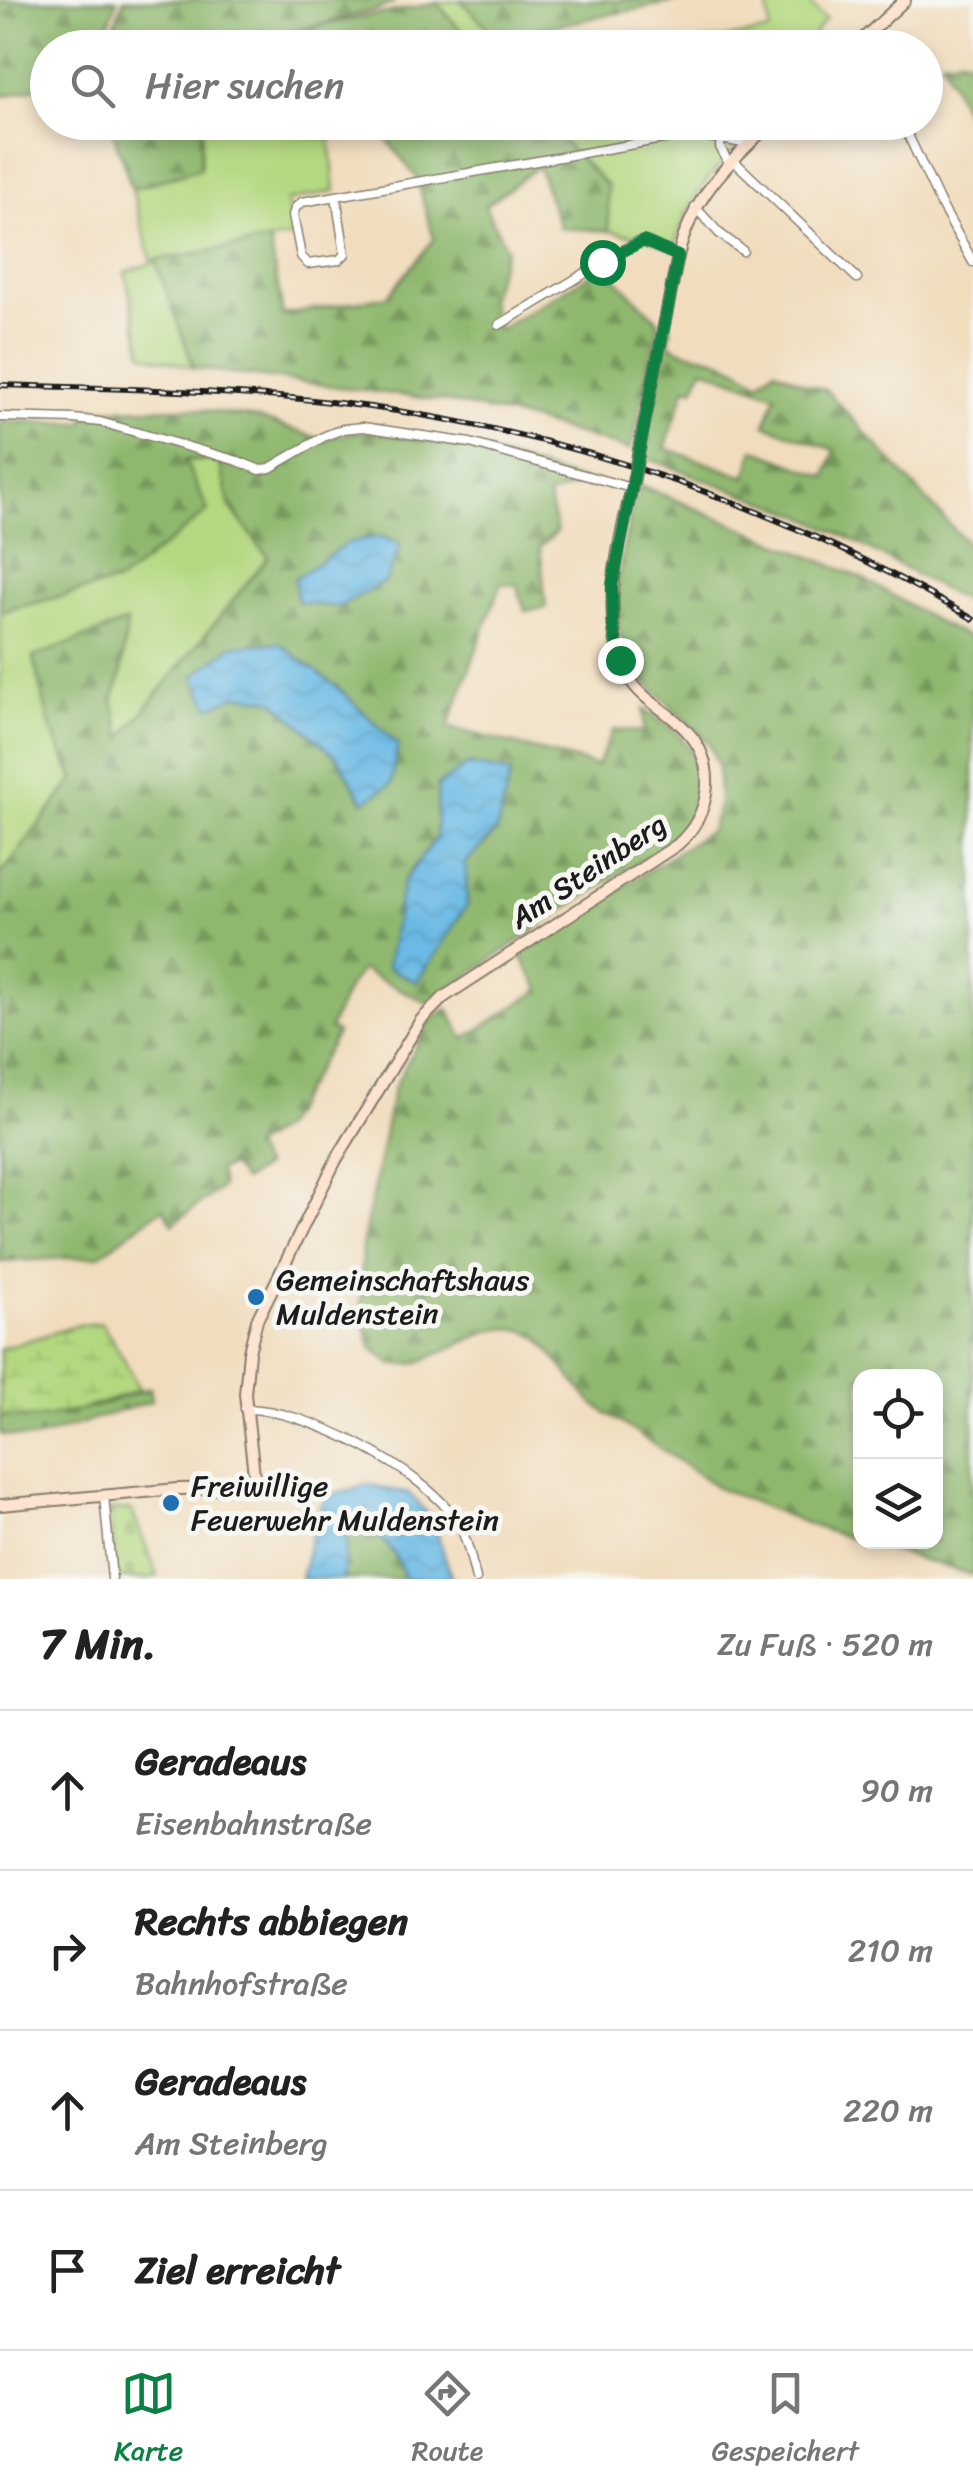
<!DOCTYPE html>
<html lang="de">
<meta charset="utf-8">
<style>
body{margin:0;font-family:Sriracha,sans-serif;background:#f2f2f2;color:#222}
.controls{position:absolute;right:30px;bottom:30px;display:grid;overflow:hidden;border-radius:20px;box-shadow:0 5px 15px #0003}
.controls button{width:90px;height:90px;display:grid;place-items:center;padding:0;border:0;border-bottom:2px solid #e0e0e0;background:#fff;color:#222;font:50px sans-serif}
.stop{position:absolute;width:30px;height:30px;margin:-22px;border:8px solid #0b8043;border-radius:50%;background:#fff}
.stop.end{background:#0b8043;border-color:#fff;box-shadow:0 2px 10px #0008}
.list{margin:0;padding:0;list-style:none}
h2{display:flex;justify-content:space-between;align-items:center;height:130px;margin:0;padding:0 40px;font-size:42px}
h2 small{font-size:32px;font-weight:400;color:#767676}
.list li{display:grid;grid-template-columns:65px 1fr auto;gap:30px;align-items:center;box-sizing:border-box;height:160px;padding:0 40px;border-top:2px solid #e0e0e0}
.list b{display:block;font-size:38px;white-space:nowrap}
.list p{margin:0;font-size:32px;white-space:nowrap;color:#767676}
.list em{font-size:32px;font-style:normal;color:#767676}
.icon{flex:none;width:55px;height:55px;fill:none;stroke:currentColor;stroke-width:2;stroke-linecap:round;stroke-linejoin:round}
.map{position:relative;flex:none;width:973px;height:1579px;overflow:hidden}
.search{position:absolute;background:#fff;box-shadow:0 5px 15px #0003;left:30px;right:30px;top:30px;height:110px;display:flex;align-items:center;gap:25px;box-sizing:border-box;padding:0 35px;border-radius:55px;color:#767676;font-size:38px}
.sheet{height:770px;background:#fff}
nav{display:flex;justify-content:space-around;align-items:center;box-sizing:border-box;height:140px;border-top:2px solid #e0e0e0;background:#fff;font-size:28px;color:#767676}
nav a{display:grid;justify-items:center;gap:5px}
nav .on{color:#0b8043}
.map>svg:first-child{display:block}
</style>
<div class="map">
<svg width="973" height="1579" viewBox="0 0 973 1579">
<defs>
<pattern id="forest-firs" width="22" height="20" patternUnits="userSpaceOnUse" patternTransform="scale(2.5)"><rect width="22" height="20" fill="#8fb86e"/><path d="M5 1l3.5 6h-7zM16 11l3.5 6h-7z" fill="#74955a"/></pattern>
<pattern id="wetland-marsh" width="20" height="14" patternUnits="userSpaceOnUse" patternTransform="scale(2.5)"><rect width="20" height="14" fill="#b4d880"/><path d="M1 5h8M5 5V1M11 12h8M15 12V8" fill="none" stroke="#9ab96e"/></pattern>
<pattern id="cemetery-stones" width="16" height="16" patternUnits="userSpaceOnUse" patternTransform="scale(2.5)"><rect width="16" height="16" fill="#b4d880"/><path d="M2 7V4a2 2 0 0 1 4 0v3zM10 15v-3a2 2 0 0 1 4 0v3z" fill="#9ab96e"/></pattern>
<pattern id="water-waves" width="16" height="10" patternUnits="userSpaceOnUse" patternTransform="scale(2.5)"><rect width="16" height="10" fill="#6abae5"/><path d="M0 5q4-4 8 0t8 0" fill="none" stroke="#5b9fc4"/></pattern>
</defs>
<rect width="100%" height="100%" fill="#f6f6f2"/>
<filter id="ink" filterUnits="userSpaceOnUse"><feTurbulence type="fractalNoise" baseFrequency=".01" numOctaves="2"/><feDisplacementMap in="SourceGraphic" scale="20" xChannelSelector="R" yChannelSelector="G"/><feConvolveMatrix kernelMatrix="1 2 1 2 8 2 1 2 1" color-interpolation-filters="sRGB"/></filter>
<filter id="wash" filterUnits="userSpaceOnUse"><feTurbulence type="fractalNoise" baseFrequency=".0048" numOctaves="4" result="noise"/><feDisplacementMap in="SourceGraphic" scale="40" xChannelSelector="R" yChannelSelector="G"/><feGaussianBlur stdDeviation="2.25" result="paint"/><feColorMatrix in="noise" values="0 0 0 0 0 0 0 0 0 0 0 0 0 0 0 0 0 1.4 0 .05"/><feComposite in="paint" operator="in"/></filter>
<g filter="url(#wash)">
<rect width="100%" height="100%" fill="#f1ddbe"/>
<path fill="#b4d880" stroke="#687a4e" stroke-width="2.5" d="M460 0 497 37 541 29 554 47H448L471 42 437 3Z
M767 0H809L813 8 826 19 815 32 819 47H676L770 31Z
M201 123H282L284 133 330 138 335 191 287 201 293 237 156 260 194 368 143 354 125 272 152 263 132 189 200 168 203 124Z
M544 123H756C736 150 706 175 691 205 683 219 678 235 674 250L649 239 609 231 607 185Z
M184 460 219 461 230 507 268 557 121 739 113 700 121 674 50 726 74 779 0 876V612L120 581Z"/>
<path fill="url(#forest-firs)" stroke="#566a45" stroke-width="2.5" fill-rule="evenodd" d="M0 0H117L101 47 48 48 47 85 0 97Z
M123 0H393V3L376 10 231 47H107Z
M460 0H684L497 37Z
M437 3 472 43 448 48 242 47 328 24Z
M960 58 968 60 973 65V125L970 119 968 120 942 60Z
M110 123H203L200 168 132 189Z
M282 123H544L607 186 609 231 560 228 538 166 485 206 506 249 489 299 498 330 604 266 659 322 637 428 630 450 531 420 445 401 194 368 155 260 270 241 283 315 388 296 434 239 416 177 378 128 330 138 283 133Z
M667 326 671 327 669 343C682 355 707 354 724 361 736 367 748 375 760 382L774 369 806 384 826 390 959 535 973 548V606L847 537 799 514 646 458V436ZM703 368 776 395 765 425 835 450 826 477 754 449 746 477 665 448 686 387 694 389Z
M190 408 257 418 324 440 347 433 368 431 489 452 586 482 548 496 557 532 540 546 546 608 525 611 517 585 501 583 448 727 597 766 613 730 644 732V709C656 719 672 726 682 738 709 772 702 809 675 838L562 911 428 1003 361 970 347 989 329 1029 337 1033 283 1127 252 1147 264 1167 243 1181 232 1166 219 1170 222 1187 173 1224 163 1208 99 1256 0 1262V876L74 779 50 726 33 657 127 622 121 674 113 700 122 738 268 557 230 507 219 461 185 460 208 511 120 581 0 612V421L82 423 91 409ZM336 686 364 802 338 758 273 699 239 695ZM496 832 466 862 467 905 416 982 403 882 436 838Z
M640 485 864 579 944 626 973 639V1575L863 1542H936V1376H860V1541L821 1529 720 1489 592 1403 539 1338 523 1330 506 1328 488 1331 418 1363 393 1365 372 1348 361 1316 362 1247 393 1090 430 1019 448 1009 464 1039 540 990 520 954 711 830 719 804 718 766 709 743 635 672 624 648 616 619 617 582 633 502 638 496Z
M150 1388 152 1401 33 1439 0 1434V1413L25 1419 91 1408Z
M355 1527H368C385 1541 400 1556 404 1579H343L347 1537Z"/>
<path fill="url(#wetland-marsh)" stroke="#687a4e" stroke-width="2.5" d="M101 1323 124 1359 139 1390C98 1405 44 1425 0 1415V1349L79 1325Z"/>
<path fill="url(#cemetery-stones)" stroke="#687a4e" stroke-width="2.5" d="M131 1509 158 1576 148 1579H116L109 1510Z"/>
<path fill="url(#water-waves)" stroke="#436b80" stroke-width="2.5" d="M380 536 401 544 386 581 338 607 298 602 294 579 347 543Z
M279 643 336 686 398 745 391 784 364 802 338 758 273 700 239 695 210 707 194 676 232 646Z
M469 764 511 773 496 832 466 862 467 905 417 982 387 967 403 882 436 838 438 785Z
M368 1484 410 1494 433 1520 452 1579H404C400 1556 385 1541 367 1527H355L347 1537 343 1579H301L316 1515 326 1497Z"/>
</g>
<g filter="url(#ink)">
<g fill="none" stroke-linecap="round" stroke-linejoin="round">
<g stroke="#867c6d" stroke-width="11">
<path id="minor" d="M902 122 940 203 973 262
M721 139 720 147 729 164
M733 160 857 278
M336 196 345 254 339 260 308 264 301 256 293 215 296 207 302 202 692 134 749 144
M695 207 719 233 743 251
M499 325 637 242H648L678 256
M0 417 74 419 100 422 238 461 260 470 270 468 325 436 343 429 363 427 470 443 631 488
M245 1409C305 1408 424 1470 457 1521 467 1538 471 1559 476 1579
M104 1496 112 1579"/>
</g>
<g stroke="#867c6d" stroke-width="14">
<path id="secondary" d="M853 48 905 0
M638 454 678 256C693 195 728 164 772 122
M0 1505 178 1489 239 1488 251 1483 254 1474 245 1394 249 1352 257 1320 336 1160 421 1020 444 997 677 845C711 815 719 765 686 730 657 701 630 698 618 651 603 593 622 534 634 478"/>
</g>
<use href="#minor" stroke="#fff" stroke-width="8"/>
<use href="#secondary" stroke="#fde4d1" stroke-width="10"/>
<g stroke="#1c1c1c" stroke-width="6">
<path id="rail" d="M0 385C123 389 248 390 370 407 582 436 789 511 973 619"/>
</g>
<use href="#rail" stroke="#f6f6f2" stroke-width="2.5" stroke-dasharray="8" stroke-linecap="butt"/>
<g stroke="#867c6d" stroke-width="14" stroke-linecap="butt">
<path id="secondary-bridge" d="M634 478 638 454"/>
</g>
<use href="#secondary-bridge" stroke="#fde4d1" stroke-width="10"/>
</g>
</g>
<g fill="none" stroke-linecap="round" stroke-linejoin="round" filter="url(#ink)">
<path stroke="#0b8043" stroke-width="12" d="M602 262 643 241 678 256 612 586 613 626 620 660"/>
</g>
<g fill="#1f6fb2" stroke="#f6f6f2" stroke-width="4">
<circle cx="256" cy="1297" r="10"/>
<circle cx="171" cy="1503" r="10"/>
</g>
<g text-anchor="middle" stroke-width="10" stroke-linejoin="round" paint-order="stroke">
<g font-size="30" fill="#1c1c1c" stroke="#f6f6f2">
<text transform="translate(588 871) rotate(-34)" y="10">Am Steinberg</text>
</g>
<g font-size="30" fill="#1c1c1c" stroke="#f6f6f2" text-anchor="start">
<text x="276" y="1290">Gemeinschaftshaus<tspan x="276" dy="34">Muldenstein</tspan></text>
<text x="191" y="1496">Freiwillige<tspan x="191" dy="34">Feuerwehr Muldenstein</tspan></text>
</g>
</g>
</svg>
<div class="controls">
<button><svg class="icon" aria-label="locate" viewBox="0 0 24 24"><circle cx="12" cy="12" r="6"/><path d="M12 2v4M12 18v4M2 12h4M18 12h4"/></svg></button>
<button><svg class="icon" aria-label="layers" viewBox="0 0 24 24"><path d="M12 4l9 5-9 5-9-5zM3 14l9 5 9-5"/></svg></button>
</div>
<div class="stop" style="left:602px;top:262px"></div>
<div class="stop end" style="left:620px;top:660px"></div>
<div class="search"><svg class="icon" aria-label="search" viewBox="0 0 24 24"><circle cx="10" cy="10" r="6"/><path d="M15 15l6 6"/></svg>Hier suchen</div>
</div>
<section class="sheet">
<h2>7 Min.<small>Zu Fuß · 520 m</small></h2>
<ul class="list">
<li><svg class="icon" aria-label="ahead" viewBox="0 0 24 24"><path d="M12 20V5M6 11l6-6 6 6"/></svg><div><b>Geradeaus</b><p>Eisenbahnstraße</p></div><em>90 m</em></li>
<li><svg class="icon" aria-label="right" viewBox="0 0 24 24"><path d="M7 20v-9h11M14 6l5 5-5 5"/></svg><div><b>Rechts abbiegen</b><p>Bahnhofstraße</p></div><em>210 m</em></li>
<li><svg class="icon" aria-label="ahead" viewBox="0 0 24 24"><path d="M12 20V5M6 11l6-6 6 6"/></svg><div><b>Geradeaus</b><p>Am Steinberg</p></div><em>220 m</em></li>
<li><svg class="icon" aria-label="arrive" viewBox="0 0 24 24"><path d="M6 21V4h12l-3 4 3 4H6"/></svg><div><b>Ziel erreicht</b></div></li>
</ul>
</section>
<nav>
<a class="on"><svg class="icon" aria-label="map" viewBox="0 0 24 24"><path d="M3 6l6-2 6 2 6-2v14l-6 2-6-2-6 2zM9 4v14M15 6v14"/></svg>Karte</a>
<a><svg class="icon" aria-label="directions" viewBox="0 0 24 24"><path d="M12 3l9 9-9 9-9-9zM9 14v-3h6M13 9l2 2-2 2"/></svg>Route</a>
<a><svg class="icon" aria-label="saved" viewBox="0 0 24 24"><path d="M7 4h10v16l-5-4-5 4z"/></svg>Gespeichert</a>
</nav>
